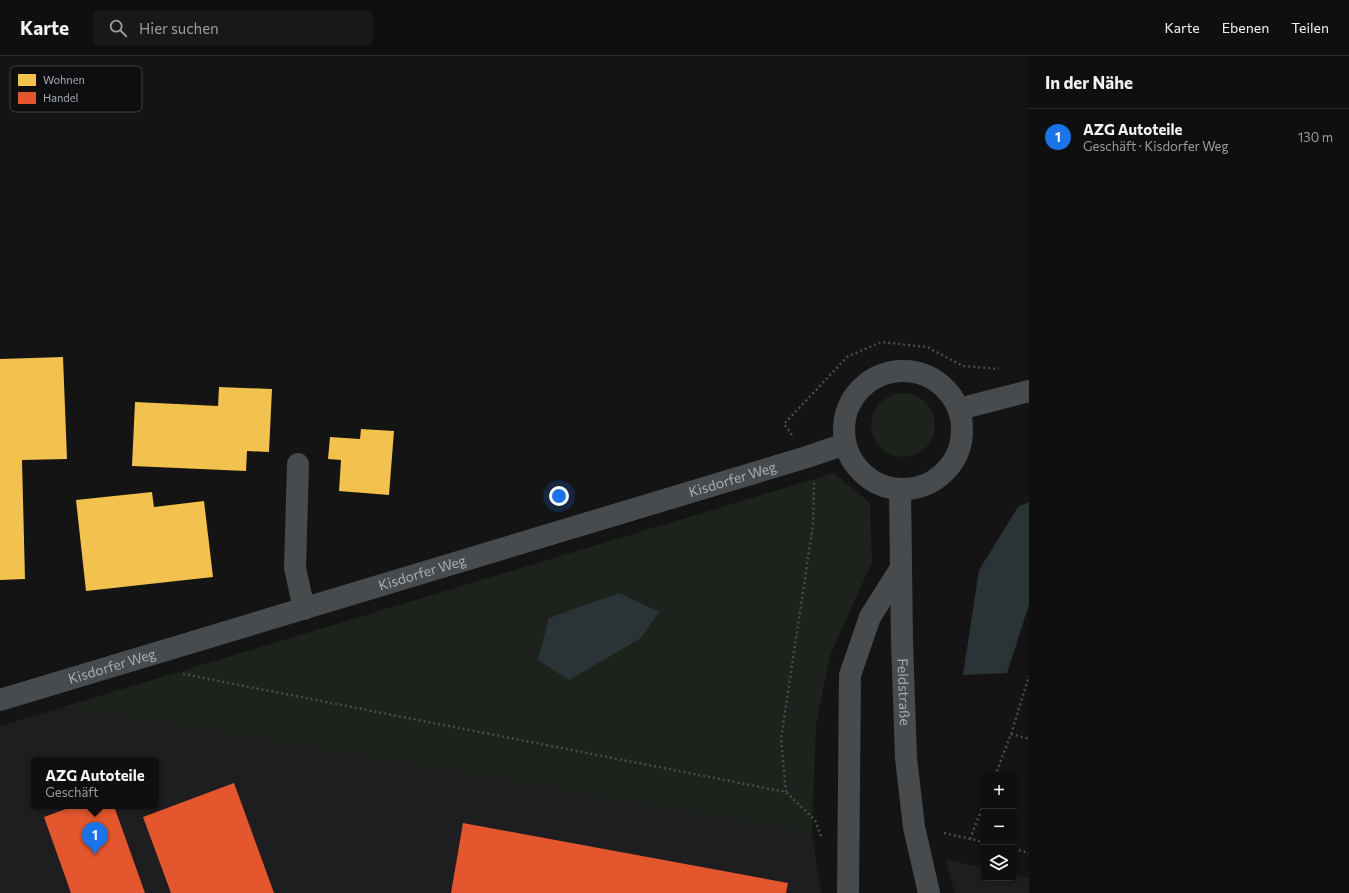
<!DOCTYPE html>
<html lang="de">
<meta charset="utf-8">
<style>
body{margin:0;font-family:Commissioner,sans-serif;background:#181818;color:#f1f3f6}
.controls{position:absolute;right:12px;bottom:12px;display:grid;overflow:hidden;border-radius:6px;box-shadow:0 2px 6px #0003}
.controls button{width:36px;height:36px;display:grid;place-items:center;padding:0;border:0;border-bottom:1px solid #2f2f2f;background:#0f0f0f;color:#f1f3f6;font:20px sans-serif}
.you{position:absolute;left:559px;top:440px;width:14px;height:14px;margin:-10px;border:3px solid #fff;border-radius:50%;background:#1a73e8;box-shadow:0 0 0 6px #1a73e833}
.badge{display:grid;place-items:center;width:26px;height:26px;border-radius:50%;background:#1a73e8;color:#fff;font-size:13px;font-weight:700}
.pin{position:absolute;translate:-50% -33px;filter:drop-shadow(0 1px 2px #0008)}
.pin::after{content:'';position:absolute;top:21px;width:14px;height:12px;background:inherit;clip-path:polygon(0 0,100% 0,50% 100%)}
.popup{position:absolute;left:31px;top:701px;width:128px;height:52px;box-sizing:border-box;display:grid;place-content:center;border-radius:6px;background:#0f0f0f;filter:drop-shadow(0 1px 3px #0005);font-size:13px;white-space:nowrap;color:#9b9c9e}
.popup b{font-size:15px;color:#f1f3f6}
.popup::after{content:'';position:absolute;left:50%;top:100%;margin-left:-8px;border:8px solid transparent;border-top-color:#0f0f0f}
.list{margin:0;padding:0;list-style:none}
h2{display:flex;justify-content:space-between;align-items:center;height:52px;margin:0;padding:0 16px;font-size:17px}
h2 small{font-size:13px;font-weight:400;color:#9b9c9e}
.list li{display:grid;grid-template-columns:26px 1fr auto;gap:12px;align-items:center;box-sizing:border-box;height:56px;padding:0 16px;border-top:1px solid #2f2f2f}
.list b{display:block;font-size:15px;white-space:nowrap}
.list p{margin:0;font-size:13px;white-space:nowrap;color:#9b9c9e}
.list em{font-size:13px;font-style:normal;color:#9b9c9e}
.icon{flex:none;width:22px;height:22px;fill:none;stroke:currentColor;stroke-width:2;stroke-linecap:round;stroke-linejoin:round}
.map{position:relative;flex:none;width:1029px;height:837px;overflow:hidden}
header{display:flex;align-items:center;gap:24px;box-sizing:border-box;height:56px;padding:0 20px;background:#0f0f0f;border-bottom:1px solid #2f2f2f}
header strong{font-size:19px}
nav{display:flex;gap:22px;margin-inline-start:auto;font-size:14px}
.search{width:280px;height:36px;background:#181818;display:flex;align-items:center;gap:10px;box-sizing:border-box;padding:0 14px;border-radius:6px;color:#9b9c9e;font-size:15px}
main{display:flex}
aside{flex:1;background:#0f0f0f}
.map>svg:first-child{display:block}
</style>
<header>
<strong>Karte</strong>
<div class="search"><svg class="icon" aria-label="search" viewBox="0 0 24 24"><circle cx="10" cy="10" r="6"/><path d="M15 15l6 6"/></svg>Hier suchen</div>
<nav><a>Karte</a><a>Ebenen</a><a>Teilen</a></nav>
</header>
<main>
<div class="map">
<svg width="1029" height="837" viewBox="0 0 1029 837">
<rect width="100%" height="100%" fill="#141414"/>
<path fill="#1e1e20" fill-rule="evenodd" d="M63 651 812 777 821 837H0V670ZM34 704H156V750H34Z
M945 803 984 812V822H1014V819L1029 822V837H955Z"/>
<path fill="#1d221c" d="M871 369a32 32 0 1 1 64 0a32 32 0 1 1-64 0Z
M834 417 870 447 872 506 830 600 816 669 812 777 63 651Z"/>
<path fill="#2a3437" d="M1029 446V549L1007 617 963 619 979 514 1018 451Z
M619 537 659 556 641 582 569 624 538 604 549 562Z"/>
<path fill="#f2c14e" d="M63 301 67 403 22 404 25 523 0 524V303Z
M219 331 272 333 269 396 247 395 246 415 132 410 135 346 218 350Z
M361 373 394 375 389 439 339 435 341 404 328 403 330 381 360 383Z
M152 436 154 451 204 445 213 521 86 535 76 444Z"/>
<path fill="#e4572e" d="M234 727 274 837H171L143 761Z
M74 750H114L145 837H71L44 761Z
M463 767 788 827 786 837H451Z"/>
<g fill="none" stroke-linecap="round" stroke-linejoin="round">
<path stroke="#4a4b4e" stroke-width="2.5" stroke-dasharray="2 3" stroke-linecap="butt" d="M792 379 784 368 847 301 881 286 927 291 963 310 999 313
M183 618 786 736 815 764 821 780
M1011 678 1029 683
M995 720 1011 678 1029 620
M786 736 781 683 813 469 814 427
M944 777 984 786
M970 783 984 747
M1014 793 1029 797"/>
<g stroke="#484b4d" stroke-width="22">
<circle cx="903" cy="374" r="59"/>
<path d="M959 353 1029 335"/>
<path d="M298 408 295 512 304 553"/>
<path id="s1" d="M900 434 902 585 906 702 914 771 929 837"/>
<path id="s2" d="M0 644 807 401 845 388"/>
<path d="M848 837 850 619 870 561 901 512"/>
</g>
</g>
<g text-anchor="middle" stroke-width="4" stroke-linejoin="round" paint-order="stroke">
<g font-size="14" fill="#a5adb5" stroke="#0e0e10">
<text dy="5" stroke="none"><textPath href="#s2" startOffset="765">Kisdorfer Weg</textPath></text>
<text dy="5" stroke="none"><textPath href="#s2" startOffset="441">Kisdorfer Weg</textPath></text>
<text dy="5" stroke="none"><textPath href="#s2" startOffset="117">Kisdorfer Weg</textPath></text>
<text dy="5" stroke="none"><textPath href="#s1" startOffset="202">Feldstraße</textPath></text>
</g>
</g>
<rect x="10" y="10" width="132" height="46" rx="6" fill="#0e0e10" stroke="#3b3e42" stroke-width="1"/>
<rect x="18" y="18" width="18" height="12" fill="#f2c14e"/>
<rect x="18" y="36" width="18" height="12" fill="#e4572e"/>
<g font-size="11" fill="#a5adb5">
<text x="43" y="28">Wohnen</text>
<text x="43" y="46">Handel</text>
</g>
</svg>
<div class="controls">
<button>+</button>
<button>−</button>
<button><svg class="icon" aria-label="layers" viewBox="0 0 24 24"><path d="M12 4l9 5-9 5-9-5zM3 14l9 5 9-5"/></svg></button>
</div>
<div class="you"></div>
<div class="pin badge" style="left:95px;top:799px">1</div>
<div class="popup"><b>AZG Autoteile</b>Geschäft</div>
</div>
<aside>
<h2>In der Nähe<small></small></h2>
<ul class="list">
<li><span class="badge">1</span><div><b>AZG Autoteile</b><p>Geschäft · Kisdorfer Weg</p></div><em>130 m</em></li>
</ul>
</aside>
</main>
